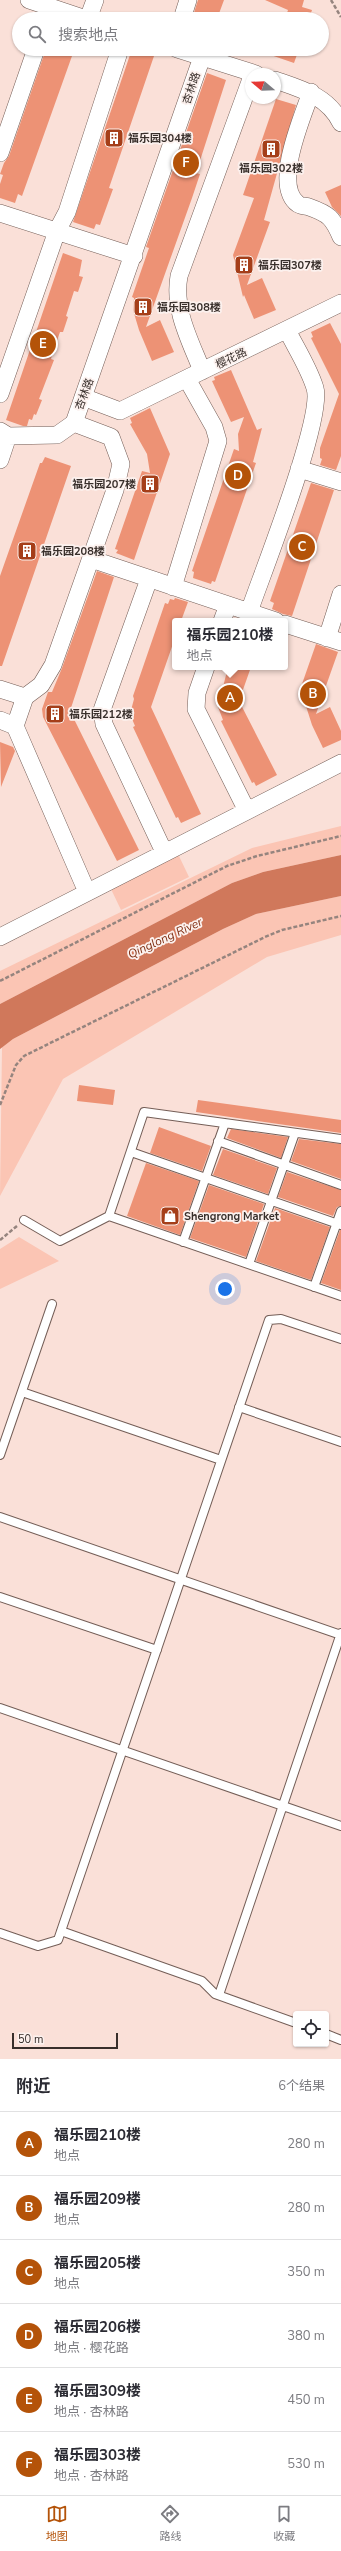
<!DOCTYPE html>
<html lang="zh">
<meta charset="utf-8">
<style>
body{margin:0;font-family:"Nunito Sans","Noto Sans SC",sans-serif;background:#f7f7f7;color:#2b2b33}
.controls{position:absolute;right:12px;bottom:12px;display:grid;overflow:hidden;border-radius:4px;box-shadow:0 1px 3px #0004}
.controls button{width:36px;height:36px;display:grid;place-items:center;padding:0;border:0;border-bottom:1px solid #e1e1e2;background:#fff;color:#2b2b33;font:20px sans-serif}
.compass{position:absolute;left:245px;top:68px;width:36px;height:36px;border-radius:50%;background:#fff;box-shadow:0 1px 3px #0004;rotate:289deg}
.scale{position:absolute;left:12px;bottom:10px;width:106px;box-sizing:border-box;padding-left:4px;border:2px solid #382f2b;border-top:0;font-size:11px;line-height:14px;white-space:nowrap;color:#382f2b;-webkit-text-stroke:3px #fcf1ee;paint-order:stroke}
.you{position:absolute;left:225px;top:1289px;width:14px;height:14px;margin:-10px;border:3px solid #fff;border-radius:50%;background:#1a73e8;box-shadow:0 0 0 6px #1a73e833}
.badge{display:grid;place-items:center;width:26px;height:26px;border-radius:50%;background:#b45309;color:#fff;font-size:13px;font-weight:700}
.pin{position:absolute;translate:-50% -50%;border:2px solid #fff;box-shadow:0 1px 4px #0006}
.popup{position:absolute;left:172px;top:618px;width:116px;height:52px;box-sizing:border-box;display:grid;place-content:center;border-radius:4px;background:#fff;filter:drop-shadow(0 1px 3px #0005);font-size:13px;white-space:nowrap;color:#7c7c81}
.popup b{font-size:15px;color:#2b2b33}
.popup::after{content:'';position:absolute;left:50%;top:100%;margin-left:-8px;border:8px solid transparent;border-top-color:#fff}
.list{margin:0;padding:0;list-style:none}
h2{display:flex;justify-content:space-between;align-items:center;height:52px;margin:0;padding:0 16px;font-size:17px}
h2 small{font-size:13px;font-weight:400;color:#7c7c81}
.list li{display:grid;grid-template-columns:26px 1fr auto;gap:12px;align-items:center;box-sizing:border-box;height:64px;padding:0 16px;border-top:1px solid #e1e1e2}
.list b{display:block;font-size:15px;white-space:nowrap}
.list p{margin:0;font-size:13px;white-space:nowrap;color:#7c7c81}
.list em{font-size:13px;font-style:normal;color:#7c7c81}
.icon{flex:none;width:22px;height:22px;fill:none;stroke:currentColor;stroke-width:2;stroke-linecap:round;stroke-linejoin:round}
.map{position:relative;flex:none;width:341px;height:2059px;overflow:hidden}
.search{position:absolute;background:#fff;box-shadow:0 1px 3px #0004;left:12px;right:12px;top:12px;height:44px;display:flex;align-items:center;gap:10px;box-sizing:border-box;padding:0 14px;border-radius:22px;color:#7c7c81;font-size:15px}
.sheet{height:436px;background:#fff}
nav{display:flex;justify-content:space-around;align-items:center;box-sizing:border-box;height:56px;border-top:1px solid #e1e1e2;background:#fff;font-size:11px;color:#7c7c81}
nav a{display:grid;justify-items:center;gap:2px}
nav .on{color:#b45309}
.map>svg:first-child{display:block}
</style>
<div class="map">
<svg width="341" height="2059" viewBox="0 0 341 2059">
<rect width="100%" height="100%" fill="#fae0d8"/>
<path fill="#fbc5b4" d="M341 826V855L263 872 232 883 0 1004V971L252 848Z
M178 854 189 877 121 910 110 887Z
M341 896V935L267 957 63 1079 0 1196 2 1047 13 1039 223 929 256 914Z
M19 1237 59 1261 0 1289V1249Z"/>
<path fill="#d0785b" d="M341 855V896L256 914 223 929 13 1039 0 1049V1004L232 883 263 872Z"/>
<path fill="#ed9275" d="M198 0H224L217 19H192Z
M265 0H304L302 7 312 10 309 19H285L288 10Z
M46 49H72L70 56H72L22 196 18 194 15 203 0 198V184L3 175 0 174 4 163 9 156Z
M132 49 154 56 109 188 113 189 100 225 96 224 94 229 73 222Z
M259 49H299L294 63 259 51Z
M207 73 226 80 196 173 200 174 192 198 146 327 160 320 174 352 152 361 139 330 133 310 134 298 132 297 149 248 146 247Z
M276 99 296 105 264 220 270 222 247 285 262 278 276 310 254 319 244 295 243 297 233 255 254 198 243 195Z
M341 185V216L332 207 325 192Z
M63 253 82 260 79 276 83 277 78 292 74 291 66 316 68 317 63 332H60L53 352 51 359 54 360 39 399 42 400 36 415 34 414 32 420 29 419 27 426H23L6 420Z
M330 323 341 344V456L336 470 320 465 322 459 320 458V448L339 394 311 338 313 337 311 332Z
M231 370 257 430 262 428 253 462 256 463 215 582 212 581 211 584 193 578 194 572 192 571 234 449 239 451 238 434 244 417 231 422 212 381 215 380 214 377Z
M150 408 170 454 134 560 116 553 118 550 115 549 142 471 150 473 147 454 130 424 132 423 130 418Z
M45 457 71 466 2 666H0V576L40 463H42Z
M311 483 334 490 292 616 283 614 272 609 274 603 270 601Z
M97 571 114 577 70 711 139 850 117 861 43 717 42 709 48 692H52L62 668Z
M175 598 188 602 181 621H175V638L151 707 201 814 181 823 178 817 176 818 147 757 133 727 135 726 130 714 134 699 133 696 165 603 168 604 170 599 174 600Z
M316 644 338 652 316 714 330 707 341 731V740L323 748 312 725 304 700V684H302Z
M228 667H251L239 701 277 775 256 786 254 782 252 783 221 721 223 720 218 707Z
M0 742 13 747 15 751 1 787Z
M79 1085 115 1090 113 1105 77 1101Z
M198 1100 341 1120V1133L196 1112Z
M159 1127 211 1146 202 1171 150 1153Z
M231 1129 288 1137 281 1158 227 1138Z
M299 1139 341 1144V1179L291 1161Z
M223 1149 277 1168 268 1194 213 1175Z
M146 1163 199 1181 180 1235 127 1216Z
M287 1172 341 1190V1206L337 1207 333 1216 278 1197Z
M209 1185 264 1204 246 1257 190 1238Z
M275 1208 330 1227 311 1280 256 1261Z
M340 1230H341V1290L321 1283Z"/>
<g fill="none" stroke-linecap="round" stroke-linejoin="round">
<g stroke="#745e57" stroke-width="10">
<path id="service" d="M218 1141 341 1185
M131 1152 341 1225
M109 1216 341 1296
M24 1220 60 1241 109 1216 144 1112 341 1139
M183 1242 225 1123
M249 1264 295 1133
M314 1287 341 1211
M22 1392 221 1460
M239 1407 341 1442
M0 1455 52 1304
M0 1517 341 1635
M0 1597 157 1650
M0 1708 341 1826
M61 1931 202 1981 215 1994 296 2023
M0 1933 38 1946 58 1940 269 1320 281 1319 341 1339
M219 1995 341 1633
M326 2034 341 2040"/>
</g>
<g stroke="#745e57" stroke-width="18">
<path id="minor" d="M29 0 86 19
M88 19 95 0
M182 19 188 0
M177 49 256 74
M275 80C301 89 328 96 341 123
M311 92C303 116 272 185 298 204 300 206 306 206 309 207 329 214 333 218 341 237
M0 153 36 49
M0 213 134 256
M202 371C190 340 173 310 179 276L251 79
M0 394 57 231 67 212 120 49
M83 397 120 411
M120 411 341 303
M74 423 202 57
M0 431 8 436 57 435 74 423
M0 460 8 436
M299 469 341 482
M91 559 276 621
M149 579 102 710 104 724 164 852
M173 587 218 441 214 427 187 379
M249 612C262 574 324 418 315 388 309 368 296 348 287 330
M222 621 228 605
M285 624 341 642
M327 638 341 594
M206 667 197 693 196 709 247 811
M0 689 25 697 41 685 53 665 115 490 121 464 111 437 74 423
M25 697 15 726 87 892
M0 720 15 726
M0 937 341 763"/>
</g>
<path stroke="#95847e" stroke-width="2.5" stroke-dasharray="4 2" stroke-linecap="butt" d="M331 0 341 17
M0 981 227 866 257 856 341 836
M0 1105 16 1065 24 1056 265 937 282 930 341 916
M0 1240 17 1226"/>
<use href="#service" stroke="#fff" stroke-width="8"/>
<use href="#minor" stroke="#fff" stroke-width="17"/>
</g>
<defs>
<g id="building-square" transform="scale(1)"><rect x="-9" y="-9" width="18" height="18" rx="4" fill="#a53e19" stroke="#fcf1ee"/><path d="M-4-6H4V6H1V3H-1V6H-4ZM-2.5-4.3h1.7v1.8h-1.7ZM.8-4.3h1.7v1.8H.8ZM-2.5-1h1.7V.8h-1.7ZM.8-1h1.7V.8H.8Z" fill="#fff"/></g>
<g id="shop-square" transform="scale(1)"><rect x="-9" y="-9" width="18" height="18" rx="4" fill="#a53e19" stroke="#fcf1ee"/><path d="M-5-2.5h2.3a2.7 3.5 0 0 1 5.4 0H5L5.5 6h-11ZM-1.5-2.5h3a1.5 2.3 0 0 0-3 0Z" fill="#fff"/></g>
</defs>
<g fill-rule="evenodd">
<use href="#building-square" x="114" y="138"/>
<use href="#building-square" x="271" y="149"/>
<use href="#building-square" x="244" y="265"/>
<use href="#building-square" x="143" y="307"/>
<use href="#building-square" x="150" y="484"/>
<use href="#building-square" x="27" y="551"/>
<use href="#building-square" x="55" y="714"/>
<use href="#shop-square" x="170" y="1216"/>
</g>
<g text-anchor="middle" stroke-width="3.5" stroke-linejoin="round" paint-order="stroke">
<g font-size="11" fill="#382f2b" stroke="#fcf1ee">
<text transform="translate(191 88) rotate(-71)" y="4">杏林路</text>
<text transform="translate(231 358) rotate(-26)" y="4">樱花路</text>
<text transform="translate(84 394) rotate(-70)" y="4">杏林路</text>
</g>
<g font-size="11" font-weight="bold" fill="#382f2b" stroke="#fcf1ee" text-anchor="start">
<text x="128" y="142">福乐园304楼</text>
<text x="271" y="172" text-anchor="middle">福乐园302楼</text>
<text x="258" y="269">福乐园307楼</text>
<text x="157" y="311">福乐园308楼</text>
<text x="136" y="488" text-anchor="end">福乐园207楼</text>
<text x="41" y="555">福乐园208楼</text>
<text x="69" y="718">福乐园212楼</text>
<text x="184" y="1220">Shengrong Market</text>
</g>
<g font-size="12" font-style="italic" fill="#823115" stroke="#fcf1ee">
<text transform="translate(165 938) rotate(-25)" y="4">Qinglong River</text>
</g>
</g>
</svg>
<div class="controls">
<button><svg class="icon" aria-label="locate" viewBox="0 0 24 24"><circle cx="12" cy="12" r="6"/><path d="M12 2v4M12 18v4M2 12h4M18 12h4"/></svg></button>
</div>
<svg class="compass" viewBox="-18 -18 36 36"><path d="M0-13l5 13h-10z" fill="#e53935"/><path d="M0 13l5-13h-10z" fill="#7c7c81"/></svg>
<div class="scale">50 m</div>
<div class="you"></div>
<div class="pin badge" style="left:230px;top:698px">A</div>
<div class="popup"><b>福乐园210楼</b>地点</div>
<div class="pin badge" style="left:313px;top:694px">B</div>
<div class="pin badge" style="left:302px;top:547px">C</div>
<div class="pin badge" style="left:238px;top:476px">D</div>
<div class="pin badge" style="left:43px;top:344px">E</div>
<div class="pin badge" style="left:186px;top:163px">F</div>
<div class="search"><svg class="icon" aria-label="search" viewBox="0 0 24 24"><circle cx="10" cy="10" r="6"/><path d="M15 15l6 6"/></svg>搜索地点</div>
</div>
<section class="sheet">
<h2>附近<small>6个结果</small></h2>
<ul class="list">
<li><span class="badge">A</span><div><b>福乐园210楼</b><p>地点</p></div><em>280 m</em></li>
<li><span class="badge">B</span><div><b>福乐园209楼</b><p>地点</p></div><em>280 m</em></li>
<li><span class="badge">C</span><div><b>福乐园205楼</b><p>地点</p></div><em>350 m</em></li>
<li><span class="badge">D</span><div><b>福乐园206楼</b><p>地点 · 樱花路</p></div><em>380 m</em></li>
<li><span class="badge">E</span><div><b>福乐园309楼</b><p>地点 · 杏林路</p></div><em>450 m</em></li>
<li><span class="badge">F</span><div><b>福乐园303楼</b><p>地点 · 杏林路</p></div><em>530 m</em></li>
</ul>
</section>
<nav>
<a class="on"><svg class="icon" aria-label="map" viewBox="0 0 24 24"><path d="M3 6l6-2 6 2 6-2v14l-6 2-6-2-6 2zM9 4v14M15 6v14"/></svg>地图</a>
<a><svg class="icon" aria-label="directions" viewBox="0 0 24 24"><path d="M12 3l9 9-9 9-9-9zM9 14v-3h6M13 9l2 2-2 2"/></svg>路线</a>
<a><svg class="icon" aria-label="saved" viewBox="0 0 24 24"><path d="M7 4h10v16l-5-4-5 4z"/></svg>收藏</a>
</nav>
